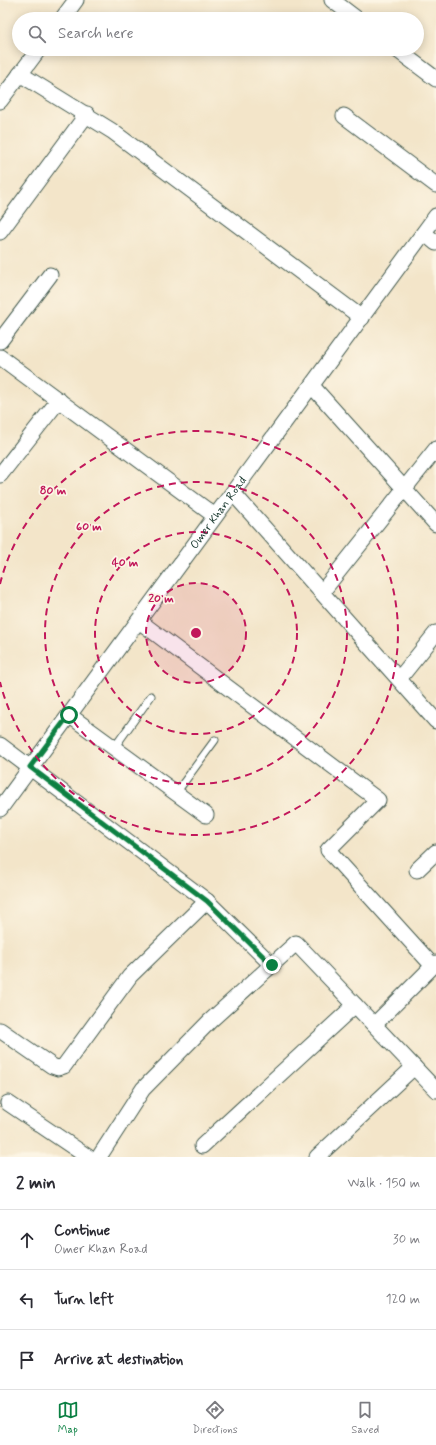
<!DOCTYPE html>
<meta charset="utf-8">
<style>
body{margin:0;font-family:Mynerve,sans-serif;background:#f2f2f3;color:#2b2b33}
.stop{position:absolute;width:12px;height:12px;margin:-9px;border:3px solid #0b8043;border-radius:50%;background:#fff}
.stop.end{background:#0b8043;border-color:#fff;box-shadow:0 1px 4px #0008}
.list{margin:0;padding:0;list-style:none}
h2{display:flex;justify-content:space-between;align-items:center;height:52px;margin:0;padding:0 16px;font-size:17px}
h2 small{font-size:13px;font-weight:400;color:#7c7c81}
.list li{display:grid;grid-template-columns:26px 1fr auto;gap:12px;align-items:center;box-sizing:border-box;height:60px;padding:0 16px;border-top:1px solid #e1e1e2}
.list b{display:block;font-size:15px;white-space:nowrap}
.list p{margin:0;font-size:13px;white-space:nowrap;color:#7c7c81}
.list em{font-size:13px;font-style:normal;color:#7c7c81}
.icon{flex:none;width:22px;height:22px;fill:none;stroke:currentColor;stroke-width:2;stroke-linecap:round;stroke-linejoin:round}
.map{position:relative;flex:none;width:436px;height:1157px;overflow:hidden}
.search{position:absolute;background:#fff;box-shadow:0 2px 10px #0003;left:12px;right:12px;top:12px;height:44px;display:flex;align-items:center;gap:10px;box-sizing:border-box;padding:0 14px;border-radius:22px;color:#7c7c81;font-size:15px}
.sheet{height:232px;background:#fff}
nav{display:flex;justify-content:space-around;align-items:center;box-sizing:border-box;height:56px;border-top:1px solid #e1e1e2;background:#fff;font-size:11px;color:#7c7c81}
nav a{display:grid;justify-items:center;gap:2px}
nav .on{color:#0b8043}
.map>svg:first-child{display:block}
</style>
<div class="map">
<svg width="436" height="1157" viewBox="0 0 436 1157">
<rect width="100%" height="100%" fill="#fcf5e5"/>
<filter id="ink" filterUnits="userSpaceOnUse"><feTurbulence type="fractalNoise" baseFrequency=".025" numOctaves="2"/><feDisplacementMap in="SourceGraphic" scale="8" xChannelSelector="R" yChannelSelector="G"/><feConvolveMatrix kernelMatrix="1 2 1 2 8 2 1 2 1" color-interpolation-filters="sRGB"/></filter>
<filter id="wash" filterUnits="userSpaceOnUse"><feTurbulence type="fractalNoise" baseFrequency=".012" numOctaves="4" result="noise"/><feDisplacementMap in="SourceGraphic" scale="16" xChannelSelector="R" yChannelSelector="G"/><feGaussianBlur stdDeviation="0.9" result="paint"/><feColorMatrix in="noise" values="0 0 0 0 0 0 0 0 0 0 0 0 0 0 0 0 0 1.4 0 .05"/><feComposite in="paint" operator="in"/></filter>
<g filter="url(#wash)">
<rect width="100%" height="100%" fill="#f3e5c9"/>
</g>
<g filter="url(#ink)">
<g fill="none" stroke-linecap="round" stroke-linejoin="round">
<g stroke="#3f564a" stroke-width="9">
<path id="lane" d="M114 748 151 696
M176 793 215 740"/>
</g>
<g stroke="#3f564a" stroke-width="17">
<g id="street">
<path d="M332 0 357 19"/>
<path d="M62 19 76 0"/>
<path d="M396 49 436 79"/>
<path d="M20 74 112 131 362 318"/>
<path d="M0 101 39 49"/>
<path d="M344 116 436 185"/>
<path d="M0 232 87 114"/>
<path d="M424 233 436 243"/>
<path d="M0 341 50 275"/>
<path d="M0 357 215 516"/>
<path d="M312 386 436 524"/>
<path d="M0 475 59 400"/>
<path d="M233 493 436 721"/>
<path d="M322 592 436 449"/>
<path d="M139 621 378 800 328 850 433 966"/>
<path d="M399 679 436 633"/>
<path d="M69 715 206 815"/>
<path d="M0 745 207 901 272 965"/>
<path id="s1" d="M0 809 436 216"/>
<path d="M417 870 436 852"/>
<path d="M374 1025 436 963"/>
<path d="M0 1030 52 1066 58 1068 64 1066 130 976 207 901"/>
<path d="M8 1103 88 1157"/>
<path d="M202 1146 355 1005"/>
<path d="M99 1157 143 1089 210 1021 296 943 436 1090"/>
<path d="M317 1157 414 1067"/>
</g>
</g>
<use href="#lane" stroke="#fff" stroke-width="7"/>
<use href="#street" stroke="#fff" stroke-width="15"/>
</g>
</g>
<g fill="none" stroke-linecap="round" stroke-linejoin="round" filter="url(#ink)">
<path stroke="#0b8043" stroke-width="5" d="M69 715 30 767 207 901 272 965"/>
</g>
<circle cx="196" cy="633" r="50" fill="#c2185b" fill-opacity=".12"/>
<g fill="none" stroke="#c2185b" stroke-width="2" stroke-dasharray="7 5">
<circle cx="196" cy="633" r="50"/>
<circle cx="196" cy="633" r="101"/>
<circle cx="196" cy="633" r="151"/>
<path d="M0 584A202 202 0 1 1 0 682"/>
</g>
<g text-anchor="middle" stroke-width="3.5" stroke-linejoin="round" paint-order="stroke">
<g font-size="12" fill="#1f3d34" stroke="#fcf5e5">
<text dy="4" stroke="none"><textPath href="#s1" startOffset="368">Omer Khan Road</textPath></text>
</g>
</g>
<circle cx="196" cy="633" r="6" fill="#c2185b" stroke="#fcf5e5" stroke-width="2"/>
<g font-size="12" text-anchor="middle" font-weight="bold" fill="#c2185b" stroke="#fcf5e5" stroke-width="3.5" stroke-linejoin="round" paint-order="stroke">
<text x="53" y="494">80 m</text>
<text x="89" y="530">60 m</text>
<text x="125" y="566">40 m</text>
<text x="161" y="602">20 m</text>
</g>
</svg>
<div class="stop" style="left:69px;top:715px"></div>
<div class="stop end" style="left:272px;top:965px"></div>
<div class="search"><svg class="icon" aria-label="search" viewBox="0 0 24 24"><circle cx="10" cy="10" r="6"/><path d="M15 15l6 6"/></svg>Search here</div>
</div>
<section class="sheet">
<h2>2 min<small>Walk · 150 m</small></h2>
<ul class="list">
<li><svg class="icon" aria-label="ahead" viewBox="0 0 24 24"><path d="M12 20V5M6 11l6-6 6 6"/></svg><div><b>Continue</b><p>Omer Khan Road</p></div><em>30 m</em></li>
<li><svg class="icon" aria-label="left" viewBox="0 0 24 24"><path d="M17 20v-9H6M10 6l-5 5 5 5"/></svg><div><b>Turn left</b></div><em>120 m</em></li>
<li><svg class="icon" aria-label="arrive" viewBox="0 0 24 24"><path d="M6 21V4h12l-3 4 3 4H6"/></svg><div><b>Arrive at destination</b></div></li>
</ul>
</section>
<nav>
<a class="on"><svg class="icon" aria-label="map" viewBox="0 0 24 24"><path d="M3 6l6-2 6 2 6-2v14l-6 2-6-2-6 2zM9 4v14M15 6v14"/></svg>Map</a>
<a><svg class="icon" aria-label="directions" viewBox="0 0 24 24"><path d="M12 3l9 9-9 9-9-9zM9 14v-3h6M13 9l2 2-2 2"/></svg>Directions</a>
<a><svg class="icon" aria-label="saved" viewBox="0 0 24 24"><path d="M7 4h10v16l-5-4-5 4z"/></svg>Saved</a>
</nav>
